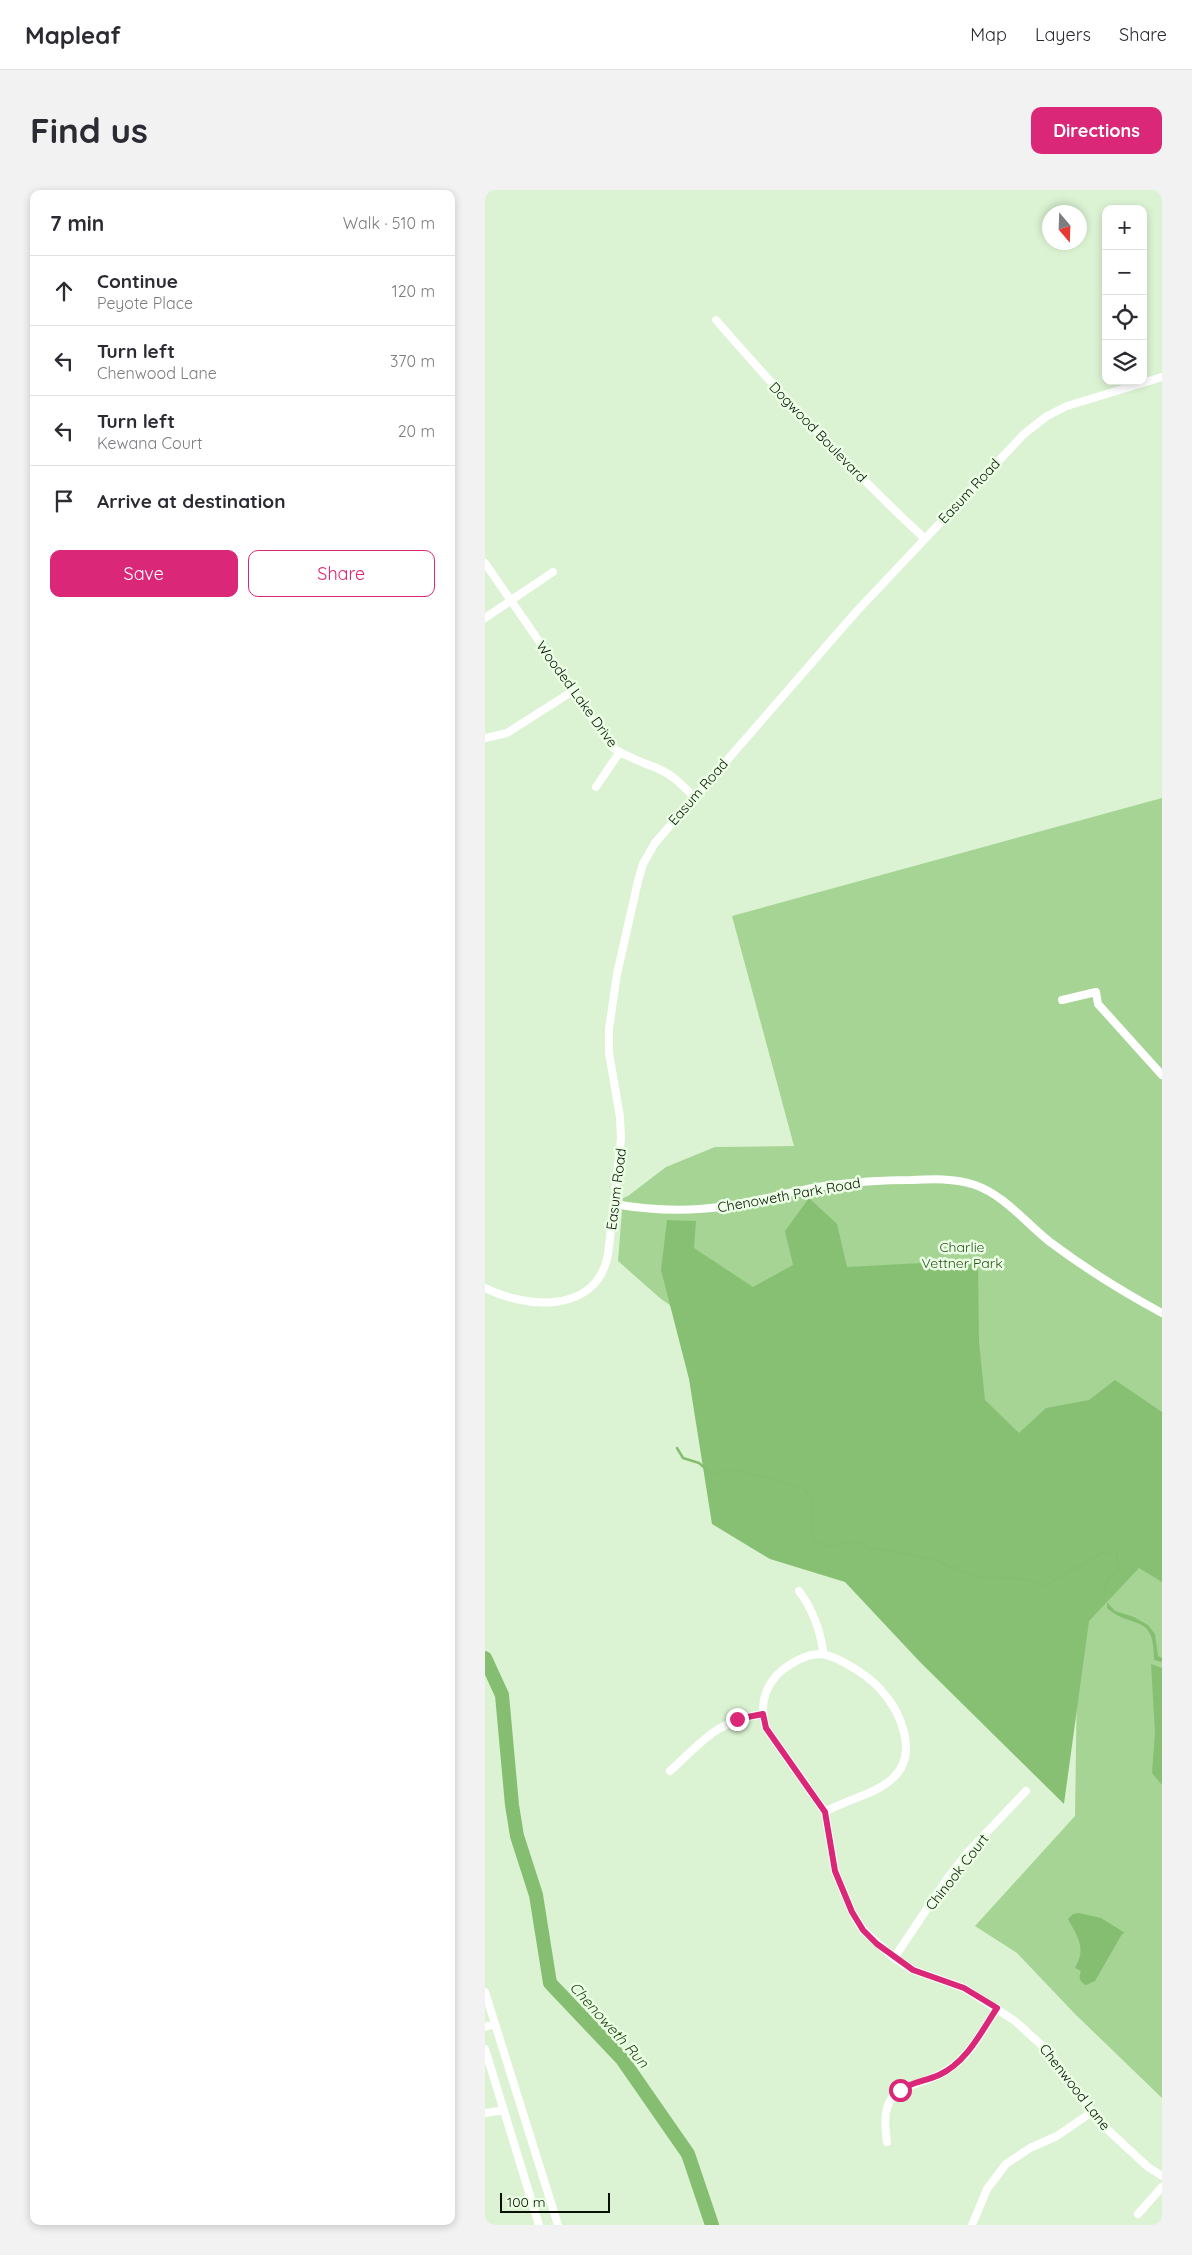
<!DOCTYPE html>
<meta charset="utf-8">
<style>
body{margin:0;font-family:Quicksand,sans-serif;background:#f2f2f3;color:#2b2b33}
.controls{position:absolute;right:15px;top:15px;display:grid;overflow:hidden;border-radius:10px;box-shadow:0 2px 8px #0003}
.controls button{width:45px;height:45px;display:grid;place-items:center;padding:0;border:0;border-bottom:1px solid #e1e1e2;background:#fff;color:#2b2b33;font:25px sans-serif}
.compass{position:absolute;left:557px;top:15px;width:45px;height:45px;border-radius:50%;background:#fff;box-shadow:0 2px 8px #0003;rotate:161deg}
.scale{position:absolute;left:15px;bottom:12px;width:110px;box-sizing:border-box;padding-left:5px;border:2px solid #091107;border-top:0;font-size:14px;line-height:18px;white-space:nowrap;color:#091107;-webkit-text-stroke:4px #ebffe5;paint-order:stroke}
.stop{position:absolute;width:15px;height:15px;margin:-11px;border:4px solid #db2777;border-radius:50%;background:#fff}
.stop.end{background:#db2777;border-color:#fff;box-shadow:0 1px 5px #0008}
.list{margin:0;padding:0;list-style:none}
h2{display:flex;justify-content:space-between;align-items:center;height:65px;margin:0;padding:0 20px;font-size:21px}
h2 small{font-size:16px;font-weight:400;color:#7c7c81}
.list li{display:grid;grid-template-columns:32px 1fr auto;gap:15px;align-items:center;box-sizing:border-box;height:70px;padding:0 20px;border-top:1px solid #e1e1e2}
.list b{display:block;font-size:19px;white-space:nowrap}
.list p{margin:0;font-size:16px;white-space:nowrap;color:#7c7c81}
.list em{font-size:16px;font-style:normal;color:#7c7c81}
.actions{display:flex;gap:10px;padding:15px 20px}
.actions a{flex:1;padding:11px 0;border:1px solid #db2777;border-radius:10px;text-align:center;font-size:18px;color:#db2777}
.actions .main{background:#db2777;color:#fff}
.icon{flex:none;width:28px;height:28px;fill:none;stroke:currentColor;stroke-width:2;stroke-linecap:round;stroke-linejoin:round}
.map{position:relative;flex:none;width:677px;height:2035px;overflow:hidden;border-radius:10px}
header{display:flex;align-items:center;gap:30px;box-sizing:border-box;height:70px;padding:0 25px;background:#fff;border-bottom:1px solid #e1e1e2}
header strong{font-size:24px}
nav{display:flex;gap:28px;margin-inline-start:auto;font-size:18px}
.intro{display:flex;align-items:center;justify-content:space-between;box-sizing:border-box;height:120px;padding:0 30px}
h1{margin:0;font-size:35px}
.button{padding:12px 22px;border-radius:10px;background:#db2777;color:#fff;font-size:18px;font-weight:700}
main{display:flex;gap:30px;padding:0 30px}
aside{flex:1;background:#fff;border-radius:10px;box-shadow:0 2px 8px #0003}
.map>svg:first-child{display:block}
</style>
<header>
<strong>Mapleaf</strong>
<nav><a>Map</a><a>Layers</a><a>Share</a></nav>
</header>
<div class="intro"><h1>Find us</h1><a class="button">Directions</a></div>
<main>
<aside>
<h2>7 min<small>Walk · 510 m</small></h2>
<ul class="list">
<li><svg class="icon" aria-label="ahead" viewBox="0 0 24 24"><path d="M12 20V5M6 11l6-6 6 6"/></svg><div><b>Continue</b><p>Peyote Place</p></div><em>120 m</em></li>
<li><svg class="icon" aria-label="left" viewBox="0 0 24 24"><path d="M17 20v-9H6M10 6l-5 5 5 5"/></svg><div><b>Turn left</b><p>Chenwood Lane</p></div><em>370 m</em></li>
<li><svg class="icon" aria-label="left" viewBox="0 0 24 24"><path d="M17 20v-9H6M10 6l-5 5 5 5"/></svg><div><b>Turn left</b><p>Kewana Court</p></div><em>20 m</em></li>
<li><svg class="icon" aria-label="arrive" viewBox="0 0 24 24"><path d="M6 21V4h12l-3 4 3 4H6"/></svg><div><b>Arrive at destination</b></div></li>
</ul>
<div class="actions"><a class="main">Save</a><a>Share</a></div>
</aside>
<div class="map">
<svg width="677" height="2035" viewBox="0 0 677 2035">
<rect width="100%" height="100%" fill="#dbf3d3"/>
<path fill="#a5d494" d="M677 608V1908L590 1824 532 1763 490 1736 590 1626 593 1422 297 1192 176 1109 133 1071 138 1008 143 1006 181 977 230 957 309 956 247 726Z"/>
<path fill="#87c073" d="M324 1008 352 1034 362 1077 493 1070 494 1152 500 1210 534 1243 561 1218 604 1210 630 1190 677 1222V1392L654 1378 604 1431 579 1614 435 1472 360 1392 285 1369 227 1334 204 1189 176 1080 182 1030 211 1031 209 1058 268 1097 308 1075 300 1041Z
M666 1474 677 1478V1595L667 1583 670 1542Z"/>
<path fill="#85be71" d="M622 1412 630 1421 649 1427 663 1435 670 1444 673 1466 677 1468V1472L669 1470C670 1422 647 1440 622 1418Z
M594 1723 616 1728 640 1743 637 1744 610 1791 601 1795C595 1792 593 1788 596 1781L590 1778C602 1758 592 1746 583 1729L588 1724Z"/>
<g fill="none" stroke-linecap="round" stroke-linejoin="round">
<path stroke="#85be71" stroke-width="2.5" d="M192 1258 198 1268 214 1273 227 1284 239 1280 255 1281 295 1291 318 1298 328 1310 326 1330 328 1350 343 1357 366 1352 378 1354 384 1359H397L446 1369 494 1387 538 1389 558 1396 620 1362H631L633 1368V1381C623 1386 620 1393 619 1404"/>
<path stroke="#85be71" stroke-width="14" d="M0 1468 17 1505 27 1615 32 1646 51 1705 65 1793 137 1869 203 1964 227 2035"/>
<path stroke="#fff" stroke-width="8" d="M231 130C297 206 366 280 439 348
M0 373 127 557C142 568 158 572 174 579 188 585 198 596 208 606
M0 428 68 382
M0 548 22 543 88 501
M111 597 134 563
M577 810 611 802 613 814 677 885
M129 1014C169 1021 203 1022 242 1016 275 1011 307 1001 339 996 368 992 397 990 426 990 448 989 469 988 490 995 519 1005 541 1033 565 1052 601 1079 638 1102 677 1123
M0 1098C43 1119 111 1124 123 1065L136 948 135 927 124 863V839L132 784 153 691 158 674 170 653 371 422 539 244 562 226 582 216 677 187
M314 1401C328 1420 335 1439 338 1461L336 1464
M185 1581C217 1552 232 1530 278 1524
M340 1622C360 1610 392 1604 408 1588 434 1564 416 1522 396 1500 386 1488 373 1480 360 1473 352 1469 344 1464 335 1464 320 1464 302 1475 292 1485 278 1500 275 1519 281 1538L340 1622 350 1681 367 1722 378 1740 409 1768 428 1780 479 1798 530 1831 565 1863 607 1922 626 1943 663 1977 677 1986
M409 1768 462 1689 482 1663 541 1601
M0 1802 73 2035
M0 1837 10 1834
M0 1859 54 2035
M0 1923 19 1920
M402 1952C391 1884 433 1904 468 1876 487 1862 499 1838 512 1818
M653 2024 677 1997
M487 2035 502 1999 521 1974 545 1958 572 1946 607 1922"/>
</g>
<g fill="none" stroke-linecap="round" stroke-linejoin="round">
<path stroke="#db2777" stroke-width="6" d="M252 1529 278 1524 281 1538 340 1622 350 1681 367 1722 378 1740 392 1754 428 1780 479 1798 512 1818C496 1842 482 1872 454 1885 441 1891 427 1892 415 1900"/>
</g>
<g text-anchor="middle" stroke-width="5" stroke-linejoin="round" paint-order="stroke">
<g font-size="14" fill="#091107" stroke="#ebffe5">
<text transform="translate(333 242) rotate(46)" y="5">Dogwood Boulevard</text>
<text transform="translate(484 301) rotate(-47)" y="5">Easum Road</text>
<text transform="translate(92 504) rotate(54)" y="5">Wooded Lake Drive</text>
<text transform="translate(213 602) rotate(-49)" y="5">Easum Road</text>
<text transform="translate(131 999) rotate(-83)" y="5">Easum Road</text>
<text transform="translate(304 1005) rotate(-10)" y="5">Chenoweth Park Road</text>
<text transform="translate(472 1682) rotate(-52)" y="5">Chinook Court</text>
<text transform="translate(590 1897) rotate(52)" y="5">Chenwood Lane</text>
</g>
<g font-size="14" fill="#2a4f1a" stroke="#ebffe5">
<text x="477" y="1062">Charlie<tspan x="477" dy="16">Vettner Park</tspan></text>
</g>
<g font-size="15" font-style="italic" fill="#224612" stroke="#ebffe5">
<text transform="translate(124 1835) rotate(48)" y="5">Chenoweth Run</text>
</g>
</g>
</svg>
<div class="controls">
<button>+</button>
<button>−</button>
<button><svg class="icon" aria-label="locate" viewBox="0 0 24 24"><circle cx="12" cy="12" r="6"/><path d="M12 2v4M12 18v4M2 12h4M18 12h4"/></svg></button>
<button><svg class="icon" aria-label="layers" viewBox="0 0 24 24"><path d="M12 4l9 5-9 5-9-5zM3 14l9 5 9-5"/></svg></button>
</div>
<svg class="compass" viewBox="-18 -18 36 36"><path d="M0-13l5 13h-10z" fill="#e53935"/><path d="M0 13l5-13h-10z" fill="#7c7c81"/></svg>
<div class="scale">100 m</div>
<div class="stop" style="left:415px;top:1900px"></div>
<div class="stop end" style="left:252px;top:1529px"></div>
</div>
</main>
